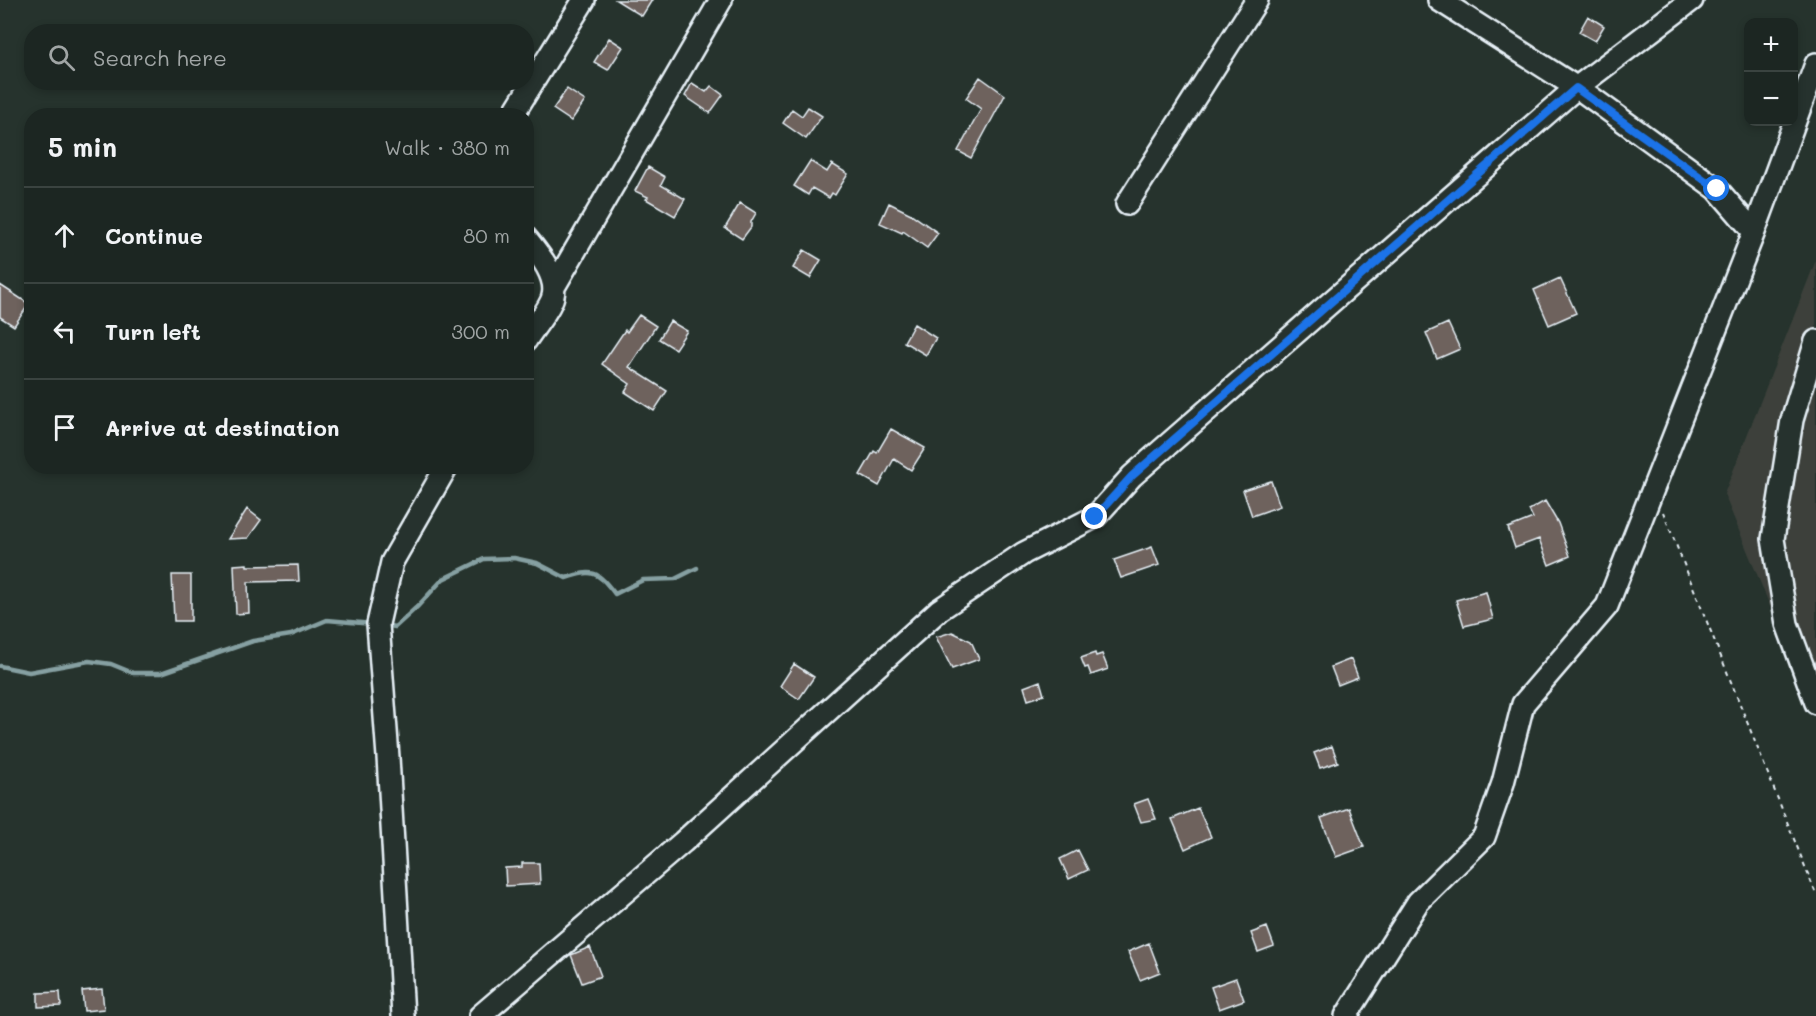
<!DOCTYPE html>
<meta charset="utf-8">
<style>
body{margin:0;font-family:Mali,sans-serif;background:#252e2a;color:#f1f3f6}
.controls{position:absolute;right:18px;top:18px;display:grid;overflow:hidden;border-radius:12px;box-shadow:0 3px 9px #0003}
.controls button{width:54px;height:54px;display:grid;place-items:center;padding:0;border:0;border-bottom:2px solid #3a4340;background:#1c2622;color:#f1f3f6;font:30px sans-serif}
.stop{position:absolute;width:18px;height:18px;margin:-14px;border:4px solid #1a73e8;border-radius:50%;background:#fff}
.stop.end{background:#1a73e8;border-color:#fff;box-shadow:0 2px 6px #0008}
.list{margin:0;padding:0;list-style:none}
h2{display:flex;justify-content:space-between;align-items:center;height:78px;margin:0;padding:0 24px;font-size:26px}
h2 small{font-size:20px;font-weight:400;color:#a0a5a5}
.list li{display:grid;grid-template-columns:39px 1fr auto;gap:18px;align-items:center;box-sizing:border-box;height:96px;padding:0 24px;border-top:2px solid #3a4340}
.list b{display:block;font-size:22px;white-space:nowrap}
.list em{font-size:20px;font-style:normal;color:#a0a5a5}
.icon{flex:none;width:33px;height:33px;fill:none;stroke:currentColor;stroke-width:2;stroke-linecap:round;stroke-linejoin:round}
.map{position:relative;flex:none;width:1816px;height:1016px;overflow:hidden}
.search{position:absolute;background:#1c2622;box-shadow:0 3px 9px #0003;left:24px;top:24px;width:510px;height:66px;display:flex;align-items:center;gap:15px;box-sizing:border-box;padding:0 21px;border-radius:24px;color:#a0a5a5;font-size:22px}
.panel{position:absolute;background:#1c2622;box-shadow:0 3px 9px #0003;left:24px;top:108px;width:510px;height:366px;border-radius:24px}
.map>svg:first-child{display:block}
</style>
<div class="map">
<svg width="1816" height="1016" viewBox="0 0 1816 1016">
<rect width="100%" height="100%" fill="#26332d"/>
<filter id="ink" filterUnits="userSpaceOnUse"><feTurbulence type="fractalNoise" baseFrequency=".0167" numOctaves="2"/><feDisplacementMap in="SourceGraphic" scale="12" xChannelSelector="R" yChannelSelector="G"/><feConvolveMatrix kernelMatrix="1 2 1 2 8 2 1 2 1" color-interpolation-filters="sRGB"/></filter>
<g filter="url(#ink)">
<path fill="#3c413b" d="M1816 260V718L1724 494Z"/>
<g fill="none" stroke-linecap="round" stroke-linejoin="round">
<path stroke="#86a0a2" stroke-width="4.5" d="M384 625 395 627 418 606 443 579 484 559 514 558 537 563 566 578C594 569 597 571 615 594L643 580 675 579 697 568
M0 666 29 672 89 661 111 664 133 673H161L253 641 291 635 327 620 373 624"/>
</g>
<path fill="#6e625d" stroke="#e8f1f8" stroke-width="1.5" d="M616 0H652L642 16Z
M1588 16 1604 26 1595 41 1579 32Z
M609 38 623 47 608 70 594 62Z
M980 77 1005 95 971 158 958 151 981 109 966 98Z
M692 83 706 92 711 86 723 95 710 113 685 96Z
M567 89 585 101 571 121 553 109Z
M808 107 822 116 806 139 783 123 792 109 802 116Z
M810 161 827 172 832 164 848 174 835 195 832 193 829 198 812 188 808 195 794 186Z
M648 167 665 177 661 185 685 199 675 216 646 199 648 197 635 191Z
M740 203 756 213 751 222V227L742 239 725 228Z
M889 203 911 214 938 233 927 248 903 231 902 233 880 223Z
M804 250 821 260 810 278 793 268Z
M1560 278 1576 313 1549 325 1534 290Z
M0 285 29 304 14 326 0 317Z
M639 315 656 326 629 367 667 391 654 411 625 392 630 384 602 364 625 330 627 332Z
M670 321 687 331 675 349 659 339Z
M1448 323 1460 349 1437 359 1426 333Z
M914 324 936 338 926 355 904 342Z
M891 429 925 448 911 470 894 459 879 486 860 475 874 451 877 453Z
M1271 481 1280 506 1252 516 1243 490Z
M1545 501 1558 523 1570 556 1549 565 1539 539 1515 548 1508 528 1533 518 1529 510Z
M247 509 261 520 248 538 228 539Z
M1152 547 1159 565 1121 578 1114 560Z
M247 564V566L298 565 299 581 248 582 249 613 236 614 234 565Z
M172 575H191V621H174Z
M1486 592 1493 619 1464 626 1456 600Z
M952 632 971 641 979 659 952 669 936 637Z
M1095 653 1096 656 1102 654 1108 669 1091 675 1088 667 1085 668 1081 658Z
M1351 659 1358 677 1338 685 1331 667Z
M794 664 814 677 799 699 780 686Z
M1040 681 1044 695 1028 700 1024 687Z
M1332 746 1338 762 1320 768 1314 753Z
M1148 799 1156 819 1141 822 1134 804Z
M1198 808 1211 837 1185 849 1172 819Z
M1349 808 1364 847 1336 857 1321 818Z
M1078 850 1088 870 1069 879 1060 859Z
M522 863H539L540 884 506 886 505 868 522 867Z
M1267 927 1274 946 1258 952 1251 933Z
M1149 943 1160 972 1140 980 1128 952Z
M590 947 601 976 582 983 571 955Z
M1236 978 1244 1000 1219 1009 1211 987Z
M102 989 104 1009 84 1011 82 991Z
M60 992 61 1006 38 1007V993Z"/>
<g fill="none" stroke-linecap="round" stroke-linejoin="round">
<g stroke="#e8f1f8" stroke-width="26">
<path id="minor" d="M1439 0 1585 93 1717 189 1754 232
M512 116 584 0
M1127 204 1257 0
M526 238C538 253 558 276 553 296 551 307 533 329 526 340
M554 287 721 0
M1816 341 1792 420 1773 539 1787 624 1816 703
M403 1016 388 757 378 624 392 562 447 466
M480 1016 683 842 939 610 1024 553 1095 517 1132 476 1576 88 1692 0
M1346 1016 1418 902 1484 837 1503 783 1523 704 1607 606 1754 232 1816 64"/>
</g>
<path stroke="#e8f1f8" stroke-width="2" stroke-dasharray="4.5 4.5" stroke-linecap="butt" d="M1663 512 1816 894"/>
<use href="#minor" stroke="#26332d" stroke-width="21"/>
</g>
</g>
<g fill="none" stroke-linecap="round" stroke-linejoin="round" filter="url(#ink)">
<path stroke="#1a73e8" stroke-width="8" d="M1095 517 1132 476 1576 88 1717 189"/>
</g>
</svg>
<div class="controls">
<button>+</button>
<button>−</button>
</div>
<div class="stop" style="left:1717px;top:189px"></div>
<div class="stop end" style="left:1095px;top:517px"></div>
<div class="search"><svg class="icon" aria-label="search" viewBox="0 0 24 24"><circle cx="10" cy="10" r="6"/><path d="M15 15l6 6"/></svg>Search here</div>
<section class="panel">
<h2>5 min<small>Walk · 380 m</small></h2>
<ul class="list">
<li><svg class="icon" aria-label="ahead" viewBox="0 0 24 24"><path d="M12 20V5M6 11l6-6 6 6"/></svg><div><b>Continue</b></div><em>80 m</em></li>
<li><svg class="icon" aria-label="left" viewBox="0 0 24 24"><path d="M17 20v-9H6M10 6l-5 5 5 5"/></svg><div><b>Turn left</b></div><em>300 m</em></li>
<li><svg class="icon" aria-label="arrive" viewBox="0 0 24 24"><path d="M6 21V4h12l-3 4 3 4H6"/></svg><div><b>Arrive at destination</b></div></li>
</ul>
</section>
</div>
